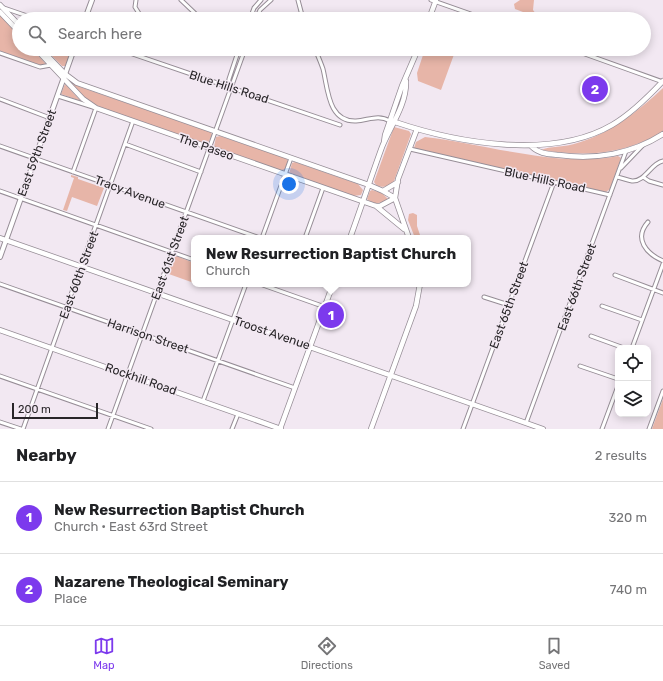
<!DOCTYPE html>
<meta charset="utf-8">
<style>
body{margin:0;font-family:Rubik,sans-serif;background:#f6f6f6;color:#202124}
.controls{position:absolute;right:12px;bottom:12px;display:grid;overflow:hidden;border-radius:8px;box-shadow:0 2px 10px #0003}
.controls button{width:36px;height:36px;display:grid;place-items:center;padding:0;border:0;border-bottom:1px solid #e0e0e0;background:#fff;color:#202124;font:20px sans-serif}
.scale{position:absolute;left:12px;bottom:10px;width:86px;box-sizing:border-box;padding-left:4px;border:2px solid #282528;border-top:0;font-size:11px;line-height:14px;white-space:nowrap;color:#282528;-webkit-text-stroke:3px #f2e8f2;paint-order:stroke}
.you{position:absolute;left:289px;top:184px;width:14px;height:14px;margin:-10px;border:3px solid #fff;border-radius:50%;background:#1a73e8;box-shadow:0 0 0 6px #1a73e833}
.badge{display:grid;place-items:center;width:26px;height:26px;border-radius:50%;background:#7c3aed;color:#fff;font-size:13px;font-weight:700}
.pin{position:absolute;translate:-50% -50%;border:2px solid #fff;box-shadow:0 1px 4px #0006}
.popup{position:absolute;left:191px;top:235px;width:280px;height:52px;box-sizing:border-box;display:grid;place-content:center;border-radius:8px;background:#fff;filter:drop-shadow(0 1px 3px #0005);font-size:13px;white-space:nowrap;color:#757577}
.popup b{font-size:15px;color:#202124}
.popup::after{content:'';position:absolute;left:50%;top:100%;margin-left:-8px;border:8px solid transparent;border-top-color:#fff}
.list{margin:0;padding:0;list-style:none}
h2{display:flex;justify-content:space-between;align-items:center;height:52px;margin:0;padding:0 16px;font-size:17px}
h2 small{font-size:13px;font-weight:400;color:#757577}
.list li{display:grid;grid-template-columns:26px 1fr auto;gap:12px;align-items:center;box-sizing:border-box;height:72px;padding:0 16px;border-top:1px solid #e0e0e0}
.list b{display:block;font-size:15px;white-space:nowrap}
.list p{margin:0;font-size:13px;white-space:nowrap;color:#757577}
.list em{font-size:13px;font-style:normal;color:#757577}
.icon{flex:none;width:22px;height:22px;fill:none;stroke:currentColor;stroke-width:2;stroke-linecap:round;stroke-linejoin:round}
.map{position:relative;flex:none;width:663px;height:429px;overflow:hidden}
.search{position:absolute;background:#fff;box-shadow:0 2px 10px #0003;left:12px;right:12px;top:12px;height:44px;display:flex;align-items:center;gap:10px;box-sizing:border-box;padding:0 14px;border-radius:22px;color:#757577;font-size:15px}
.sheet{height:196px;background:#fff}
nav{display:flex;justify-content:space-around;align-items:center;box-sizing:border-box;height:56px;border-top:1px solid #e0e0e0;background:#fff;font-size:11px;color:#757577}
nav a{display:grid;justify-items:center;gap:2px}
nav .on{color:#7c3aed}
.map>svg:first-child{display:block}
</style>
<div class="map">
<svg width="663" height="429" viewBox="0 0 663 429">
<rect width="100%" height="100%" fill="#f2e8f2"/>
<path fill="#e7b5a8" d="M520 0H534L533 10 536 14 530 18 523 12 515 9 514 4Z
M0 15 19 35V49H32L47 65H40L0 51Z
M45 49H72L66 66H62Z
M425 49H456L441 90 418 81 417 73Z
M69 80 80 87 211 132 212 135 207 145 97 106 86 99Z
M65 84 80 100 81 101 61 94Z
M663 88V132C621 155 587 157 541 150 550 146 564 147 574 144 610 134 637 112 663 88Z
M394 127 409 131 411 134 394 181C389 187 378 190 374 182Z
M220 136 286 158 288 161 285 170 282 171 214 147 216 137Z
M425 137C485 144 559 168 618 156L621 158 610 189 606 192 414 148 416 142Z
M295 162 358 184 363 190 361 195 353 196 289 174 292 163Z
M71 175 78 177V179L104 188 97 206 72 197 67 211 63 210 74 178 71 177Z
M372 190 382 193 388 199C381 204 373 205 367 199L370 191Z
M413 213 417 215V226L421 238H415L408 220 409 214Z
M174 255 194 263V283L166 273Z
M663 399V429H652Z"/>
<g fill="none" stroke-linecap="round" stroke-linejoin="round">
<g stroke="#968d96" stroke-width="5">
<path id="minor" d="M136 0 135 7 140 15
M181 0 201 19
M298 0 303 19
M431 0 485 19
M4 8 36 19
M250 19 254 8 261 0
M256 19 260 10 271 0
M118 49 340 125
M315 49C318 56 321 63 323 69 328 89 328 122 356 121 369 120 378 114 390 121
M571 49 663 82
M0 53 40 67 51 65
M228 87 229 79 239 49
M58 96 96 108 73 172
M0 99 50 118
M125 144 201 172
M0 146 260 238
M410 149 610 195
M621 168 643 145
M617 177C622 178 627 180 632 181 645 182 651 163 663 161
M643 177 649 181 663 185
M0 191 194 260
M648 222C633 239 647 254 663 261
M262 238 291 158
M305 238 323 188
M615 275 663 293
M0 284 295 388
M260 284 325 307
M484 297 509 305
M602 306 642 320
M591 336 624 348
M632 348 663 264
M580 366 618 379
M0 376 151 429
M203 401 246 284
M0 422 21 429
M526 423 626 151
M23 429 133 121
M108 429 245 49
M232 429 238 414
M463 429 554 182
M602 429 618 386
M649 429 663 391"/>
</g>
<g stroke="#968d96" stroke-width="6">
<path id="tertiary" d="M85 19 92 0
M0 257 74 49"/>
</g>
<g stroke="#968d96" stroke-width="6">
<path id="secondary" d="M0 5 19 25
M0 12 19 32
M429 19 436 0
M36 49 83 99 96 108 376 206H380L395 198
M41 49 65 74 77 83 369 185 383 191 395 198
M395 122C457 143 552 160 612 125 631 114 648 97 663 81
M384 142 385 135 402 86 418 49
M531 146C539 154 548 154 559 155 595 160 632 154 663 134
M383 191 398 182
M376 206 404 229
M0 238 543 429
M350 238C361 208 371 177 382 147 390 127 407 104 406 81
M409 238 395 198 398 179 417 129
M0 330 281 429
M280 429 333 284
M371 429 416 306 420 284"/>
</g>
<use href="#minor" stroke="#fff" stroke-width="3"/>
<use href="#tertiary" stroke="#fff" stroke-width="4"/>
<use href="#secondary" stroke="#fff" stroke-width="4.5"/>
</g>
<g text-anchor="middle" stroke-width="3" stroke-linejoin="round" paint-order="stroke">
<g font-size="12" fill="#282528" stroke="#f2e8f2">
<text transform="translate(229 87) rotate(18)" y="4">Blue Hills Road</text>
<text transform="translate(206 147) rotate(19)" y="4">The Paseo</text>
<text transform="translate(37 153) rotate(-70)" y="4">East 59th Street</text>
<text transform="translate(545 180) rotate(12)" y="4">Blue Hills Road</text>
<text transform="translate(130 192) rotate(20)" y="4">Tracy Avenue</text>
<text transform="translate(170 258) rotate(-70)" y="4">East 61st Street</text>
<text transform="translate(79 275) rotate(-70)" y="4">East 60th Street</text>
<text transform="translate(577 287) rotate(-70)" y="4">East 66th Street</text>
<text transform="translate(509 305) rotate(-70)" y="4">East 65th Street</text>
<text transform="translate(272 333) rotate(19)" y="4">Troost Avenue</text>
<text transform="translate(148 336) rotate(19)" y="4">Harrison Street</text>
<text transform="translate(141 379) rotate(19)" y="4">Rockhill Road</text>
</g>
</g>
</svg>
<div class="controls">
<button><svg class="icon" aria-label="locate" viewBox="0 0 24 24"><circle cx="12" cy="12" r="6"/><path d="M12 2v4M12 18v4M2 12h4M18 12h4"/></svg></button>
<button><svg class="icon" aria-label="layers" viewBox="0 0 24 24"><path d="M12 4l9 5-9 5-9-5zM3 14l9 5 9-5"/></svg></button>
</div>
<div class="scale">200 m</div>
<div class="you"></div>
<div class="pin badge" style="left:331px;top:315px">1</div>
<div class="popup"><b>New Resurrection Baptist Church</b>Church</div>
<div class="pin badge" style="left:595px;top:89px">2</div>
<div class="search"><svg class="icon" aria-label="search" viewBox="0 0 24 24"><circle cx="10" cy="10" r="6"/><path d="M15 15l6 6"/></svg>Search here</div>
</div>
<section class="sheet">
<h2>Nearby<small>2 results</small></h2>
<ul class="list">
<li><span class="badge">1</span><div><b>New Resurrection Baptist Church</b><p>Church · East 63rd Street</p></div><em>320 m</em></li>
<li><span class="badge">2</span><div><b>Nazarene Theological Seminary</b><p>Place</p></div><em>740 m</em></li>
</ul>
</section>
<nav>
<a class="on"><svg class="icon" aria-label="map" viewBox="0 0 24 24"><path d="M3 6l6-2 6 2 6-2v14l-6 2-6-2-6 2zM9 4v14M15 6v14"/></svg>Map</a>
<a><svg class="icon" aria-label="directions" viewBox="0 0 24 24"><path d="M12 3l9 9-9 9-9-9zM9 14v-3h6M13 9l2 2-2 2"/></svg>Directions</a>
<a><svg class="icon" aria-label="saved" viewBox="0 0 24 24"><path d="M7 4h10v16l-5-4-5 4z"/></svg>Saved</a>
</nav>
